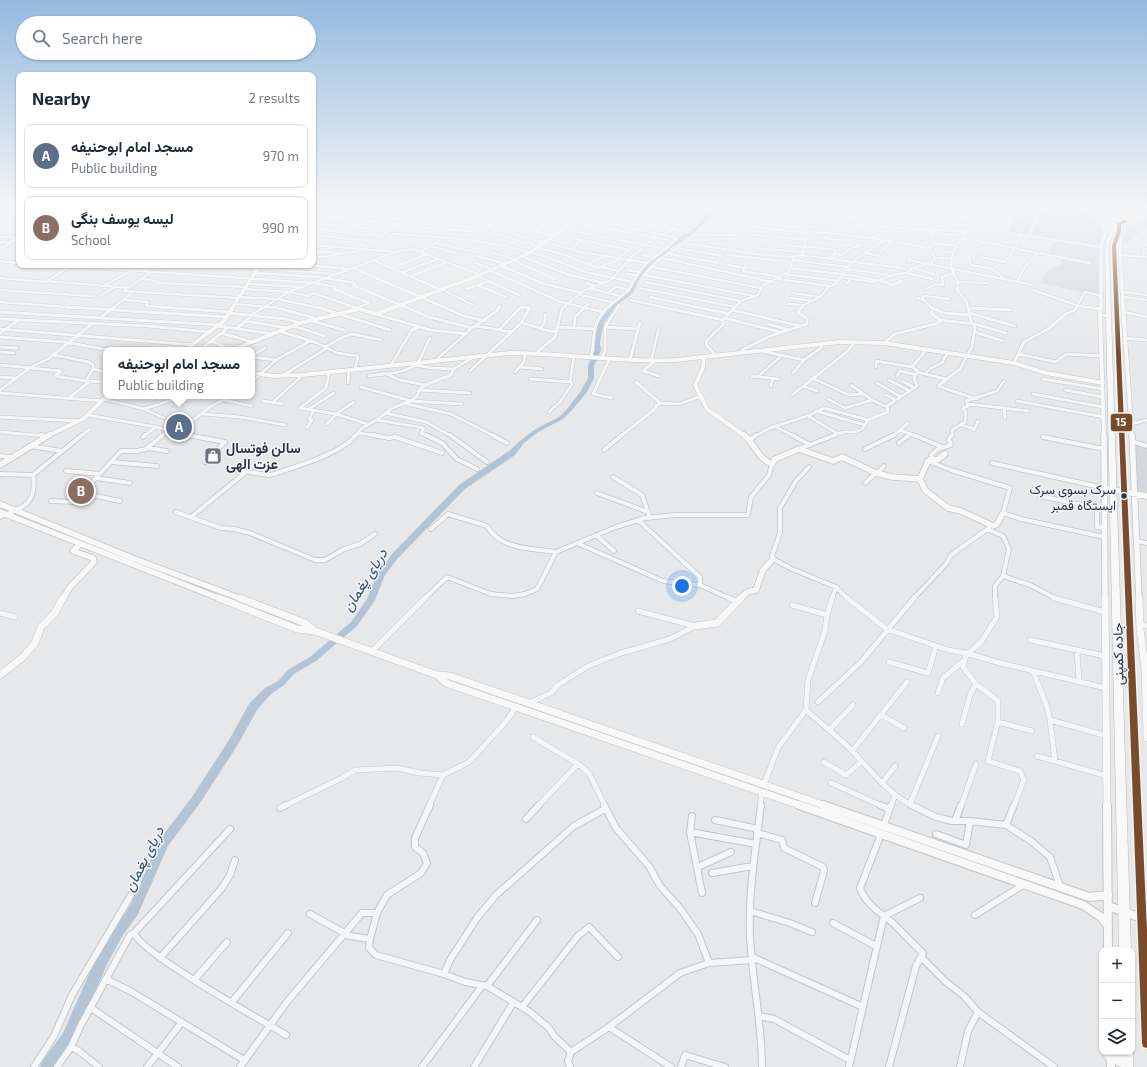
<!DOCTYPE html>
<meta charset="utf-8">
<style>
body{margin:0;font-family:"Exo 2",Vazirmatn,sans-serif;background:#f2f2f3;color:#1f2937}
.controls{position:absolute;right:12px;bottom:12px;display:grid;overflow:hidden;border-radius:8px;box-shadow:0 1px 3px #0004}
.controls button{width:36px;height:36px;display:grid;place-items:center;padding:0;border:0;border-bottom:1px solid #e0e1e3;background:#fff;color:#1f2937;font:20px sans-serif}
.you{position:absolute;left:682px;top:586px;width:14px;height:14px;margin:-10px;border:3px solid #fff;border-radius:50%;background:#1a73e8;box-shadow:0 0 0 6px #1a73e833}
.badge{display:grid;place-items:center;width:26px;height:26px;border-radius:50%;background:#6c737f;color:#fff;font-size:13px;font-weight:700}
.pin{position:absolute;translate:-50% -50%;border:2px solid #fff;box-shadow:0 1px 4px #0006}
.popup{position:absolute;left:103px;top:347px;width:152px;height:52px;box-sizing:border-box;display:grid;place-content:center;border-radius:8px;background:#fff;filter:drop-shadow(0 1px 3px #0005);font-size:13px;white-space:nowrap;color:#747a83}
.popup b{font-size:15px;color:#1f2937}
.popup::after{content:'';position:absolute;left:50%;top:100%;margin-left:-8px;border:8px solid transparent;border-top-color:#fff}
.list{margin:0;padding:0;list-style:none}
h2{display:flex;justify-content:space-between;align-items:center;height:52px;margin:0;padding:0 16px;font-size:17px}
h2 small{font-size:13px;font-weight:400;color:#747a83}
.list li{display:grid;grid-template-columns:26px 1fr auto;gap:12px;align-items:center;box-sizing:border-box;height:64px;margin:0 8px 8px;padding:0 8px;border:1px solid #e0e1e3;border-radius:8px}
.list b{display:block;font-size:15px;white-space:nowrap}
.list p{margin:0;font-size:13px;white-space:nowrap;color:#747a83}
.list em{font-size:13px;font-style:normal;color:#747a83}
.icon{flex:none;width:22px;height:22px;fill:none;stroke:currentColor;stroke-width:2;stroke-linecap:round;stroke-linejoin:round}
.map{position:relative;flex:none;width:1147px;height:1067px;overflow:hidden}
.search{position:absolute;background:#fff;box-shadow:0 1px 3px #0004;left:16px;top:16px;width:300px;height:44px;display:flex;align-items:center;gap:10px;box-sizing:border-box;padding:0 14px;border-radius:22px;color:#747a83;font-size:15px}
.panel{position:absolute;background:#fff;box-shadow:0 1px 3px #0004;left:16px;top:72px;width:300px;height:196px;border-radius:8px}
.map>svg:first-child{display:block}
</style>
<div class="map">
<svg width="1147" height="1067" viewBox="0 0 1147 1067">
<rect width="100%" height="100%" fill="#e6e8ea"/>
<path fill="#d4d7dd" d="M1037 206H1076L1086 212 1105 227 1097 250 1099 280 1104 297 1040 283 1048 270 1060 266 1064 258 1048 255 1053 240 1009 232 1012 222 1011 217H993L1004 208 1010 210 1046 211Z
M1147 218V227L1127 243 1121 242 1128 228Z
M1132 440 1147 446V492L1137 490Z"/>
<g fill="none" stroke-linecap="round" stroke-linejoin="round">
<path stroke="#b4c4d5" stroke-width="1" d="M734 209 752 210 759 206"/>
<path fill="#b4c4d5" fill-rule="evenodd" d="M734 208H736V210L718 213 709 218 703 227 671 248 642 275 632 294 617 305 604 323 600 342 601 350 594 366V378L587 392 572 410 563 419 538 432 524 443 515 455 465 489 398 558 385 575 375 600 357 626 316 661 294 674 284 685 271 694 257 710 237 746 200 803 168 846 138 914 123 935 108 962 73 1043 56 1067H40L42 1062 63 1033 98 954 115 927 130 906 160 839 192 797 229 740 249 704 265 688 278 681 288 670 310 657 351 622 367 599 377 575 392 554 459 485 509 451 520 441 534 430 559 417 568 408 581 391 588 378V366L595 350 594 342 598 323 613 303 628 292 638 273 667 246 699 225 705 216 715 211Z"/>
<g stroke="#c4c6c8" stroke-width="3.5">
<path id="street-far4" d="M326 206 408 216
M373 206 415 211
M435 206 501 213
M488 206 503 208
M503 206 501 218 489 227 490 228 581 252 647 263
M648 206 686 213
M678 206 705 212
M709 206 722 209
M736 206 742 207
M745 206 749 207
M918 206 977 213 978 210 984 209
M958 206 966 211
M1000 207H994L993 224 996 231 1101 247
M0 208H19
M762 208 796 212
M502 209 547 210
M887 209 966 218 978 223
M313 210 340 215
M416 210 501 217
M621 212 690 225
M720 213 751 216
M796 213 815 215
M342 214 403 219
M761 214 793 217 800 206
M501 215 542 224 541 226 555 228 563 206
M513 215H561
M602 215 687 232
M698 215 705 212
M835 215 860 219
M1008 215 1023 217 1025 211 1018 206
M313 216 332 219
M677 216 695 218
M712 216 748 219
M333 218 397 224
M406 218 491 225
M578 219 595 220 677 238C669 248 658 254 648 262 639 270 634 279 629 290
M903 219 974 226
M994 219 1005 220
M313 220 325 222
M748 220 762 223
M496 221 554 236
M574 222 668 240
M804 222 967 232
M811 222 821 206
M831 223 837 210
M313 224 320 225
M324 224 389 230
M542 224 547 215 546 206
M395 225 492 233 540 247
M777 225 805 228
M0 226 19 223
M759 227 777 206
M805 227H819
M313 229 380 236
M929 231 935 243
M969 231 990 232 999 245
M578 232 666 249
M807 232 840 234 867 238 876 237
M930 232 951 235 965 234
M385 233 462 239 505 246 547 257 585 272 633 282
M663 234C674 230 683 224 686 212L698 206
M748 234 806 240
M887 234 889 227
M313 235 373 241
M694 235H738
M915 235 920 229
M1029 236 1039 213 1045 210 1038 206
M0 237H14
M821 237 844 241
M862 237 870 225
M572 238 629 250
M872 238 929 248 935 243
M962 238 1038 253
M688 240 735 239 751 216 767 217
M844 241 853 228
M0 242H6
M436 243 475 252
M684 243 756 254 794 257
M935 243 957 246
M313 245 396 252
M784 245 805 247
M431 246 459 254
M805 246 835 250 834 254
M920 247 922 242
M538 248 562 254 598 268 622 258
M677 248 722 256
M752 248 804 252
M818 248 823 242
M573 249 581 240
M313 251 339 253
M940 251 955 253
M421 252 444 237
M880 252 891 242
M493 253 513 259
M865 253 880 256
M670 254 718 263
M642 255 655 257
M727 255 792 262
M800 255 902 268
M1121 255 1147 257
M476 256 503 263
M521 256 569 275 604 283
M969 257 971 265
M980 257 1005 262 1015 248 1021 235
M1144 257V249H1147
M313 258 360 251 423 206
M619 258 632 247
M662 258 772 282
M938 258 953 259
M629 259 656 236
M831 259 834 254 843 255 847 250 861 245 855 243
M512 260 555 279
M793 260 848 267
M909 260 1033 285
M0 261 19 263
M375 261 439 289
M908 262 911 251
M475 263 492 269
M747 263 743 271 780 277
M587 264 605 256
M54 265 314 283 336 287 334 289 369 303 357 308
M214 265 335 274
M305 265 348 269
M500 265 544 284 582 293
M728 265 744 268
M971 265 992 269 1003 277
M601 267 618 271
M653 267 760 288
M353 268 446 308
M392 268 427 254
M789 268 842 274 877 280
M913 268 934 274
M847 269 889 275
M490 270 561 302 586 308
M628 270 639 272
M143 271 151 265
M151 272 124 291 238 298
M403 272 438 259
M255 273 318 277 355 283 353 285 407 308
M907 273 932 279
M626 274 636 275
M785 274 838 281
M412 276 447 262
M478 276 519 295
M840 277 873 282 897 274 907 273 912 268 931 263 935 258 929 248
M0 278 46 282 70 266
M142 279 152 280 159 283 246 287
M778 279 830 286
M879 280 893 285
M47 281 129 288
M1017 281 1025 267 1038 253 1090 263
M645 282 741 301
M958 282 988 283
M586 283 595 286
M248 284 301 287
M846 284 851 279
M105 285 131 271
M477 285 506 297
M891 286 902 281
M589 288 620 296
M639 288 735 307
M244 289 290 292 309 296 313 293 357 308
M441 289 473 305
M466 289 490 281
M926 289 936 284 943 285 942 277 954 273
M0 290 91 296
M1033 290 1079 306 1092 308
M1123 292 1147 295
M607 293 616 287
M793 293 820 297
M580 295 612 302
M100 296 115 287
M754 296 644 275C649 270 654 263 660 259 677 248 694 237 707 222L807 233
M239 297 277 299 320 308
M650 297 701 308
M1123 297 1147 300
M791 298 813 301
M917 298 925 301 931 308
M123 300 148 302 146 305 147 306 173 308
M630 300 667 308
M921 300 924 296 950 299
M0 302 81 308
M235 304 278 308
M788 304 804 305
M113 308 133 292
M263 308 287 293 302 287 396 252 413 249 480 275
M499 308 500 306
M520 308H529
M563 308 583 291 611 280 626 263 631 260
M583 308 589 304
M607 308 629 290 618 287
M617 308 619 305
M734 308 741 301 758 295 762 286 788 272 795 256 803 255 807 233 804 220
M802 308 804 305 820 297 830 286 836 284 852 262 883 241
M968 308 967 302 957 290C960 281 954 277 952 269 947 250 966 234 978 223L993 224
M1076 308 1085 292 1102 296"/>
</g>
<g stroke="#c4c6c8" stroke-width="4">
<path id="street-far3" d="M67 307 227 317
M160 307 230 312
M274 307 318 319
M317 307 390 330
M354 307 357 309
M405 307 429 317 472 328
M444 307 464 316 485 321
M582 307 603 312
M662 307 723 320
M696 307 729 314
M930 307 944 313 970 315
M968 307 971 321 975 328 972 347 960 369 938 386 976 399
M1085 307 1100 309
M357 308 360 307
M968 308 1011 310
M732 310 800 326
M932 311 931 313 940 320 975 324 1006 333
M0 312 220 325
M1123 312 1147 317
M229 313 286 319 300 323
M969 313 1015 326
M375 314 431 330 466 334
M545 314V322L540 329 556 332
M251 315 264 307
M101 317 114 307
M724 318 780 332
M0 319 148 326 209 332
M245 321 287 328
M312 321 344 330
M521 323 541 328
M768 324 790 330
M218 326 273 334
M293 326 325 336
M476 326 512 332
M557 327 594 329
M605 327 637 329
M237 328 253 315
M574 328 575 317 585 307
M0 329 193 345
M279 331 317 343 337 353 358 356 355 369
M974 332 1003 341
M0 333 19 320
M221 333 252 342
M0 337 65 342 103 349 139 350
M1124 338 1147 340
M211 341 232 350
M884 343 895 334 935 324 940 322V320
M0 347 17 348
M325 347 343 337 352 334 381 340
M200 350 229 327
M762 351 804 360
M0 352 14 353
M536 353 555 337 562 309 564 307
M740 353 742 350 770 336 807 324V319L798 312 802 307
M1018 354 1056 362 1066 354 1102 356
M54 355 89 362 93 365V369L106 372
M252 356 265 348
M716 356 706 344 707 340 723 325V320L735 307
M252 357 276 360
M591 357C596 336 590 324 608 307
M601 358 605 352V327L618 307
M610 358 593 394 612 398
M436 360 472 328 497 311 499 307
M630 360 640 322
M651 361 659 328
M655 361 643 371 659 376
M1014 363 1024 342 1048 329 1066 314 1075 310 1077 307
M0 365 61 371 55 376 86 381 106 382
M391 365 412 330 419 327
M415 365 432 368 454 369
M520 367 542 369
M912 367 927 349
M470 371 521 323 530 308 521 307 500 329
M515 372 524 362 525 353
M917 372 946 379
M384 373 400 380 425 385
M793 373 804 360 821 348 822 344
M925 374 930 369 943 362 944 358 949 353
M282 376 327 348
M369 376C383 373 406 375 417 363 423 356 425 346 430 338
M751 376 779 379
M759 376 781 356
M897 376 900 371 916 375
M0 377 15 378
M812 378 849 395 863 394
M530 379 571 382
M1043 379 1103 389
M889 380 910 391
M86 381 93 369
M902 381 915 388
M252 382 276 360 310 341
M636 382 660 403
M348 383 349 370
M877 383 901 397
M851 385 872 400 887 407
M771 386 773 378
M803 386 817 391
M361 387 411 401 462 404
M0 390 31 367 48 359 92 324
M419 390 470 393
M1065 390 1103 397
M0 393 103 401
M1033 394 1103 407
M792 395 848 351 855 342
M886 395 896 400
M69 398 89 382
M104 399 144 409 164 418
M828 399 845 408 872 400
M151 400 160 396
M224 400 252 406
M263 401 283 404
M1017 401 1104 417
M273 402 303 375
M407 404 451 414 494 436
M968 404 1028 411
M300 408 336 414 367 424
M300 408 326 388 329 372
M1004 408 1005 418
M144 409 184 396
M309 409 334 393
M816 411 865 425
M549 412 560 402 572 384 570 382 574 356
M385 413 426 422 451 436
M202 414 240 417 285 425
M88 415 156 427 191 436
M808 416 838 434
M0 417 79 421
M377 420 424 428 421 433 428 436
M1130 422 1136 423 1147 420
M327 424 336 414 354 402
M961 425 975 429
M774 426 794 436
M307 428 312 420 309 419 314 410
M900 430 916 436
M974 430 978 421
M171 431 182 424 187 425 211 406 231 396
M0 432 47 436
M358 433 380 436
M81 436 90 429
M144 436 156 427
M162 436 168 430
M355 436 362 428 378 419 392 408 411 401 417 396 419 390 425 385 451 375 454 369 475 356
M621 436 656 408V406L660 403 679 404 701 396
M755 436 770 428 810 415 824 408 868 420
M832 436 844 432H856L862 429 868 420 888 412 887 406 917 386 914 378 918 371 912 367 876 361V367
M893 436 908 423
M908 436 911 434
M951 436 953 434 952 430 965 422 966 413 963 408 968 406 966 401 997 391 1004 381"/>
</g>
<g stroke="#c4c6c8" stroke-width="5.5">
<path id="street-far2" d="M41 435 47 436
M187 435 225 442 205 462
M373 435 389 438 395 437 442 453
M426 435 442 443 457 459 477 469
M450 435 487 462
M492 435 507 443
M792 435 810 445
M914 435 942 447
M143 437 145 435
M1043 437 1104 449
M749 441 756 435
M1132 441 1147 446
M899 443 909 435
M29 446 62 451
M148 448 167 451
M799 449 835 435
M865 449 894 435
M604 450 622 435
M0 456 11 457
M933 459 931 455 938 449 951 445 949 439 952 435
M928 461 951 470 1010 488 1003 513 1021 519 1104 537
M111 462 157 466
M992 463 1104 488
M809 467 796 481 780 508V533L772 556 773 559 792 569 836 587 848 599
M232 469 268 475 274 474C297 466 341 454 356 435
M66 471 100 474
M878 473 884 466
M0 474 33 475 82 435
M613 477 642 495 650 518
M96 478 130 483
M865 483 876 473
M82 493 120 501
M597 493 648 512
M1040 496 1097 508V527L1104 528
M51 501 74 502 121 451H137L146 449 163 435
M176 512 221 528 234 529 250 533 315 560H325L344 549 360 544 375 534
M0 517C24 507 37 504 33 475
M191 517 246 472
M638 520 700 577V585
M431 529 448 514 487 526C499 549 533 549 556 552
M987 529 1003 536 1009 549 1003 576 995 586V599
M596 535 614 551
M1136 541 1147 543
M577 543 663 581 700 585 731 599
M1003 576 1030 585 1057 599
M424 599 447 577 491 594 513 596 525 594 537 589 556 552 616 527 645 518 676 515H748L751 497 769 475 772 464
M832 599 836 587
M913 599 946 564 951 555 989 528"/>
</g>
<g stroke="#c4c6c8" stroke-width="6">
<path id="street-far1" d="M729 598 737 602
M847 598 887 629 948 650 966 653 1000 663 1106 688
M995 598 997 617 981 642 966 655 963 667 976 684 998 701V721L988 761 1020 771 1024 780 1014 806
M1054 598 1105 612
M792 605 827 615
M638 611 695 626
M0 613 15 617
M1140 624 1147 626
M1030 640 1105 656
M1077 650 1079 681
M372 651 425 598
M889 662 928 673 936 646
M1033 671 1047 707 1050 720 1107 736
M938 693 943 678 962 662
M818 702 861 662 914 598
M529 703 551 693 558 685 588 666 621 653 670 639 695 626
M806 710C821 724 838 736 852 751 871 770 888 794 913 806
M881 715 904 728
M1050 720 1055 761
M998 722 1032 731
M962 724 970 695 976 684
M829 730 853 705
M533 737 578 764 589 773 605 806
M852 751 907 682
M1037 756 1107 776
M824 762 846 775 861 762
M831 783 882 806
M882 783 895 766
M764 784 778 748 806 710 808 680 825 631 827 615 832 598
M910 804 938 736
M284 806 342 778 355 770 397 768 420 773 443 775 469 762 504 724 516 707
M429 806 443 775
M538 806 578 764
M760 806 762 792
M891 806 895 795
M961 806 976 764"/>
</g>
<g stroke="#c4c6c8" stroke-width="8">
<path id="street" d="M604 805 616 828 649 866 660 886 679 907 698 934 709 963
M761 805C756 848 748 892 750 936 752 980 762 1023 762 1067
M880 805 889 809
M911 805 936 817 952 821H970L1006 825 1031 841 1050 857 1060 886
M280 808 286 805
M692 816 690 832 702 893
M526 819 539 805
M715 820 758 829
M955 821 961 805
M884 825 891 805
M1006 825 1014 805
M230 829 134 933C142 954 260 1019 286 1035
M690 832 756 844
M757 833 782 840 784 848 823 867 824 871 815 903
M881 834 860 888C866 905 881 913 894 924 904 934 913 944 923 953L916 966 889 1067
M936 834 966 845 970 821
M698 867 731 852
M712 873 753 866
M750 911 790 923 812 932
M310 914 350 936 370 939 369 948 376 955 444 974 465 982 487 986 530 1012 549 1028 554 1036 571 1052
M975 915 1023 885
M833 923 876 946
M370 939 377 913 387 895 421 873 427 863 423 853 415 847V838L430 805
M752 957 863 1007
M160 958 222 888 230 875 235 860
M922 958 945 981 964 996 978 1012 1054 1067
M444 974 450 960 477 918 496 895 574 826 605 809
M106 979 132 992 244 1060
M195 979 227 942
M487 986 537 920
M232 1002 288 933
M522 1007 578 936 589 927 618 957
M91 1008 178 1067
M759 1016 774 1019 850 1060
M609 1027 671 1067
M71 1047 79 1051 99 1067
M34 1067 54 1036 72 995 138 883
M57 1067 71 1047 81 1025 130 935 134 933
M147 1067 182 1022
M240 1067 286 1003 362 913H377
M422 1067 482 986
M474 1067 513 1003
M570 1067 568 1061 571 1052 609 1027 680 973 709 963 752 960
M681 1067 685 1055 725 1067
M849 1067 884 916 920 898
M960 1067 968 1031 978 1012"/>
</g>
<g stroke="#c4c6c8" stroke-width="4.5">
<path id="secondary-far4" d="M1078 206 1098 219 1105 231 1101 247V308
M1095 206 1114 211H1147
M1128 220 1147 215
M313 229 357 206
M1119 231 1122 235 1120 246 1123 308
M0 249 19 237
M232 308 260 265
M392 308 480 275 531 252 586 213 592 206"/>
</g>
<g stroke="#c4c6c8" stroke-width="5">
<path id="secondary-far3" d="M1101 307 1100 315 1104 436
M1123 307 1132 436
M185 350 224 321 233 307
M232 350 300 323 359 309 376 314 395 307
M704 357 703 368 695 385 707 409 745 436
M252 373 274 376 303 375 510 353C565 353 621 363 676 360L840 342 884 343 1014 363 1046 373 1103 383
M47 436 83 419 107 396"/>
</g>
<g stroke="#c4c6c8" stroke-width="7">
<path id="secondary-far2" d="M744 435C755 444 758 459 772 464L775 459 799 449 833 461 842 457 876 473 892 477 920 479
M1104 435 1105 599
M1132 435 1139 599
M945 454 937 460 931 459 928 461 920 479 925 490 948 508 961 511 993 526 997 524 1003 513
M0 465 49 435
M1104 488 1147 496
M0 504 132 558 242 599
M0 512 221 599
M63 599 70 587 94 562 93 558 73 551 79 545
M740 599 747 592 756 590 763 570 773 559"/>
</g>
<g stroke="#c4c6c8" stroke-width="8">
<path id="secondary-far1" d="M219 598 297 629 315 631 437 675 450 676 826 806
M240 598 305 623 315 631
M1105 598 1107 806
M1139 598 1140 629 1145 667 1147 738
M695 626 717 623 741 598
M0 675 22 658 35 643 41 627 54 614 63 598
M437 675 446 683 802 806"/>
</g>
<g stroke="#c4c6c8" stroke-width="10">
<path id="secondary" d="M799 805 1083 905 1101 917 1108 926
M823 805 1089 897 1108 895
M1107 805 1108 950
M1108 906 1147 920
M1110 1052 1111 1067"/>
</g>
<g stroke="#b8bbbf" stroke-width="1">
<path id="highway" d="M1087 206C1092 206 1095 208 1099 210 1109 214 1121 211 1130 219L1127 222 1121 225V231L1116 246 1147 913V1049L1143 1047 1141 1043 1112 246 1117 231V224L1126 219 1117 216H1107L1114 223 1117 228 1110 241 1109 249 1131 950H1119L1106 317 1098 315 1100 314H1106L1105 249 1106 241 1113 228 1111 225 1102 215 1106 213 1098 212Z
M1132 1049 1133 1052V1067H1121L1106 1060 1104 1056 1106 1052H1116L1121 1054V1052H1132Z"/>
</g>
<use href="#street-far4" stroke="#f5f6f7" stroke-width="2.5"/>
<use href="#street-far3" stroke="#f5f6f7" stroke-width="3"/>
<use href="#street-far2" stroke="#f5f6f7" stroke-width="4"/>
<use href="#street-far1" stroke="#f5f6f7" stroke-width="5"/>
<use href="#street" stroke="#f5f6f7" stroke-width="6"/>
<use href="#secondary-far4" stroke="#f8f8f8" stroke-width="3.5"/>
<use href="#secondary-far3" stroke="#f8f8f8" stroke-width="4"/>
<use href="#secondary-far2" stroke="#f8f8f8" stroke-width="5.5"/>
<use href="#secondary-far1" stroke="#f8f8f8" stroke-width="7"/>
<use href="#secondary" stroke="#f8f8f8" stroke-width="8"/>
<use href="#highway" fill="#f8f8f8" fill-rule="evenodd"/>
<g stroke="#f4f6f9" stroke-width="3">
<path id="bus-1" d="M1125 220 1128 221 1121 225V231L1116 246 1147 930V1048L1143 1047 1142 1043 1112 246 1117 231V224Z"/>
</g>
<use href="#bus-1" fill="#7a4b2a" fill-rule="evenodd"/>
</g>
<linearGradient id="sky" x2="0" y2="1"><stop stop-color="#93bae0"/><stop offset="0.58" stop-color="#f4f5f6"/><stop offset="1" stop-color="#f4f5f6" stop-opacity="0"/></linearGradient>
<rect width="1147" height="355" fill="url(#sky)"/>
<defs>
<g id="shop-square" transform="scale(0.9)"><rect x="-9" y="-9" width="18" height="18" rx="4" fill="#6c737f" stroke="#f4f6f9"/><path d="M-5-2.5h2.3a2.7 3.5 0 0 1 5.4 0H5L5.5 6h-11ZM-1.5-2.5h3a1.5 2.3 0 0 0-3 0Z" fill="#fff"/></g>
</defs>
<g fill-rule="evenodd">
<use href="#shop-square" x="213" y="456"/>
</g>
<circle fill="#2b3445" stroke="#f4f6f9" stroke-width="1.5" cx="1124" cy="496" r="3.5"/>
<g text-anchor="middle" stroke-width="3" stroke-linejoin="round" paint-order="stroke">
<g font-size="13" fill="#2b3445" stroke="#f4f6f9" text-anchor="end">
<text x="1116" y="494">سرک بسوی سرک<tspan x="1116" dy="16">ایستگاه قمبر</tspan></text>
</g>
<g font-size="14" font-weight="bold" fill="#2b3445" stroke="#f4f6f9" text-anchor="start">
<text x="226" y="453">سالن فوتسال<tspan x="226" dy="16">عزت الهی</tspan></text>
</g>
<g font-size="14" fill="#2b3445" stroke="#f4f6f9">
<text transform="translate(1118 654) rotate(-91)" y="5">جاده کمپنی</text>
</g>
<g font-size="15" font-style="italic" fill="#34527a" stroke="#f4f6f9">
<text transform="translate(365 580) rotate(-58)" y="5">دریای پغمان</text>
<text transform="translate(144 859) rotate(-63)" y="5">دریای پغمان</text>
</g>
</g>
<rect stroke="#f4f6f9" stroke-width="1.5" x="1110" y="413" width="23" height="19" rx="4" fill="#7a4b2a"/>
<g font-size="11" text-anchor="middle" font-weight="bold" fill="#fff">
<text x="1121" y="426">15</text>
</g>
</svg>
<div class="controls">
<button>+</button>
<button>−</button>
<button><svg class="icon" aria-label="layers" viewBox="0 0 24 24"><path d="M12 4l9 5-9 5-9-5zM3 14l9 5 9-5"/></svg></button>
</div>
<div class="you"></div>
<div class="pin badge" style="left:179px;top:427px;background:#5c6f8a">A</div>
<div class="popup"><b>مسجد امام ابوحنیفه</b>Public building</div>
<div class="pin badge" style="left:81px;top:491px;background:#8d6e63">B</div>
<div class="search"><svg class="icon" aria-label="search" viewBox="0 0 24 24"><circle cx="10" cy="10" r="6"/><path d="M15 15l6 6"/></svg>Search here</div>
<section class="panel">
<h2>Nearby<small>2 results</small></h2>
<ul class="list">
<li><span class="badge" style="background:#5c6f8a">A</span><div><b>مسجد امام ابوحنیفه</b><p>Public building</p></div><em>970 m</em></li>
<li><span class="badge" style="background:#8d6e63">B</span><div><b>لیسه یوسف بنگی</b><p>School</p></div><em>990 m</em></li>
</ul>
</section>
</div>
